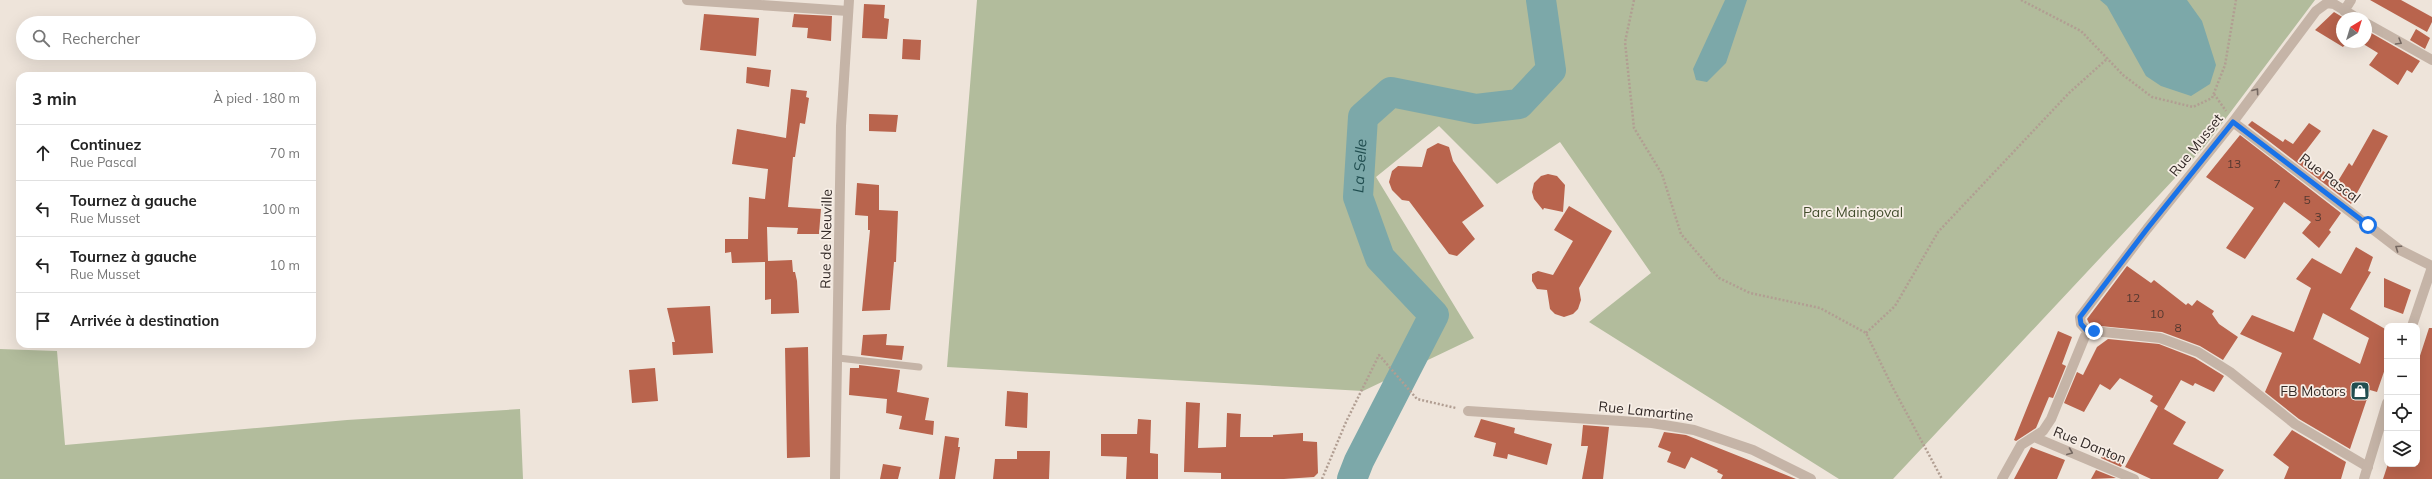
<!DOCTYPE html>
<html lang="fr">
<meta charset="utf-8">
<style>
body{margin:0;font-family:Mulish,sans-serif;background:#f2f2f2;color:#222}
.controls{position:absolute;right:12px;bottom:12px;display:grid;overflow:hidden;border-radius:8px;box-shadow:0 4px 16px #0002}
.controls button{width:36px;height:36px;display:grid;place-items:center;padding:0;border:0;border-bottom:1px solid #e0e0e0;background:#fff;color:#222;font:20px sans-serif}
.compass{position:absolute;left:2336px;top:12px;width:36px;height:36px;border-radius:50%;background:#fff;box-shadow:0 4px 16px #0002;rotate:38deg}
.stop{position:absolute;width:12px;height:12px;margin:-9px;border:3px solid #1a73e8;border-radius:50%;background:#fff}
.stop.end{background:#1a73e8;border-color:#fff;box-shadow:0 1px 4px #0008}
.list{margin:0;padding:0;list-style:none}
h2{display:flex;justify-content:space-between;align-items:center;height:52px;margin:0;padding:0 16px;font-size:17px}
h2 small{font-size:13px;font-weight:400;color:#767676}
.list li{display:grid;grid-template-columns:26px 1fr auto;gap:12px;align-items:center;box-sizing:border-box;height:56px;padding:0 16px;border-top:1px solid #e0e0e0}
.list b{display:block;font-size:15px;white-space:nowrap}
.list p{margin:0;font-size:13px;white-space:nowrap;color:#767676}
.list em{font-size:13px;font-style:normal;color:#767676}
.icon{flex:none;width:22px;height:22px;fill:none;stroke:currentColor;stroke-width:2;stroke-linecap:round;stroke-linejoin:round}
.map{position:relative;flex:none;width:2432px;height:479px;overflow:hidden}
.search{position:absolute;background:#fff;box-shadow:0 4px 16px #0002;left:16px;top:16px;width:300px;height:44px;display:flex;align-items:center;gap:10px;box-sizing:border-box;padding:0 14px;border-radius:22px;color:#767676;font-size:15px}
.panel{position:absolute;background:#fff;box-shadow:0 4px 16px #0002;left:16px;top:72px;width:300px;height:276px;border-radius:12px}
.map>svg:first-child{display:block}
</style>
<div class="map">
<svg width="2432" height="479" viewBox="0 0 2432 479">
<rect width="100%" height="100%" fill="#eee4da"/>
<path fill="#b2bc9c" d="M977 0H2315L2205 146 1893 479H1839L1589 322 1651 273 1560 142 1497 184 1439 126 1376 177 1474 338 1363 391 947 367Z
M0 349 57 351 65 445 347 420 520 409 523 479H0Z"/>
<path fill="#7ca8a9" d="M1725 0H1747L1726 63 1707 82 1696 80 1693 69Z
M2100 0H2187L2202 21 2216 65 2210 84 2191 96 2161 86 2146 76 2107 6Z"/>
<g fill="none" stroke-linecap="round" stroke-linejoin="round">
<path stroke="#7ca8a9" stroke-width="30" id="s1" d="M1352 479 1359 461 1434 315 1380 258 1358 197 1363 117 1391 92 1476 109 1519 104 1551 70 1541 0"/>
</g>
<path fill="#b9644d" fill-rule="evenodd" d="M2370 0H2401L2432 17V22L2427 32Z
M864 4 885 5 884 18 889 19 887 39 862 38Z
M2334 12 2344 18H2342V42H2347L2343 47 2315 30Z
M704 14 759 18 756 56 700 50Z
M794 14 832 16 831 41 807 38 808 28 792 27Z
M2416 29 2430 38 2425 49 2410 40Z
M2366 30 2420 61 2412 73 2407 70 2398 85 2369 65 2378 53 2360 42H2366Z
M903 39 921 40 920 60 902 59Z
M747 67 771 70 769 87 746 83Z
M791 89 807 91 806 97 809 98 805 124 800 123 795 157H793L788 207 821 209 820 221 819 234H797L798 228 767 227 768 261 792 260 793 272H795L797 281 799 313 771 314V299L765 300V262L732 263 731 252 725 253V239H748L749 197 765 199 768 169 732 164 737 129 786 138Z
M869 114 898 115 896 132 869 131Z
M2252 121 2283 142 2285 139 2293 144 2309 123 2321 131 2305 152 2308 155 2305 159 2338 181 2349 163 2352 166 2373 129 2388 136 2351 204 2248 125Z
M2240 135 2341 213 2329 230 2331 232 2319 248 2302 233 2311 222 2284 202 2245 259 2226 248 2254 208 2206 177Z
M1438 143 1449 147 1453 161 1484 206 1462 222 1475 239 1457 256 1449 254 1409 201 1402 200 1392 190 1389 182 1392 171 1398 166 1422 167 1427 149Z
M1548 174 1557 176 1565 185 1563 212 1544 208 1543 210 1534 199 1532 192 1534 183 1541 176Z
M857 183 879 185V210L898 211 896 262H894L890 310 862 311 870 230H868V216L855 215Z
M1569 206 1612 231 1579 288 1581 300 1578 309 1573 314 1564 317 1555 314 1550 309 1547 290 1537 289 1532 281V274L1538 271 1553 275 1573 241 1554 230Z
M2356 247 2373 257 2368 271 2371 272 2350 309 2387 330V363L2377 392 2370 390 2350 449 2299 419 2265 392 2282 353 2240 334 2252 315 2294 332 2311 288 2296 279 2312 258 2341 274ZM2323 313 2369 338 2360 364 2313 339Z
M2127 266 2151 283 2154 280 2186 305 2188 303 2192 306 2197 300 2214 311 2212 314 2219 324 2238 337 2223 360 2200 346 2162 332 2090 325 2087 319Z
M2384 278 2411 290 2403 314 2384 307Z
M710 306 713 353 673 355 672 342H675L667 308Z
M2429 328H2432V479H2383L2388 464H2417V365Z
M2058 331 2072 337 2062 364 2066 366 2053 398 2049 397 2036 428 2016 441 2014 440Z
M887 334 886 345 904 346 902 360 861 355 863 335Z
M2108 339 2159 344 2195 358 2224 376 2214 392 2195 383 2193 386 2181 380 2164 409 2186 422 2173 444 2224 470 2218 479H2151L2125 467 2158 406 2150 401 2153 396 2120 378 2110 390 2100 384 2084 412 2064 403 2077 372 2083 375 2097 347Z
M808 347 810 457 787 458 785 348Z
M859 365 900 370 897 392 929 398 925 420 934 421 933 435 899 429 902 416 886 413 887 399 849 395 850 368H859Z
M655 368 658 401 632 403 629 370Z
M1007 391 1028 393 1027 428 1005 426Z
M1186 402 1200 403 1198 448 1226 447 1227 413 1241 414 1240 437H1273V435L1303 433V441L1317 442 1318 473 1314 477 1284 479H1221V473L1184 472Z
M1138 419 1151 420 1150 453 1158 454V479H1126L1127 457 1101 456V434H1137Z
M1481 419 1515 428 1514 433 1552 444 1547 465 1508 454 1507 459 1493 456 1496 443 1474 437Z
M1583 425 1609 427 1603 479H1582L1588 446H1581Z
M2292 430 2346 462 2341 479H2284L2289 467 2273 455Z
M1664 432 1686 435 1796 479H1721L1723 475 1717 472 1718 470 1691 457 1685 469 1667 462 1671 452 1658 447Z
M945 436 959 438 958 447H960L955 479H939Z
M2031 447 2065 460 2057 479H2014Z
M2106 449 2125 458 2121 467 2101 458Z
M1017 451H1050L1049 479H993L995 459H1017Z
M883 464 901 467 898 479H880Z
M2096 470 2116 478 2091 479Z"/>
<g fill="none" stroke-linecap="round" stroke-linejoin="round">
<path stroke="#b19e92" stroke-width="2.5" stroke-dasharray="2 2" stroke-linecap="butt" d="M1634 0 1625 42 1634 128 1662 174 1681 234 1719 278 1750 293 1820 308 1866 333 1892 386 1942 479
M2021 0 2081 31 2123 75 2152 97 2193 107 2212 98 2225 65 2236 0
M2214 94 2226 111
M1866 333 1895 306 1938 232 2069 93 2108 58
M1322 479 1346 422 1379 355 1417 399 1456 408"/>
<path stroke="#c5b4a7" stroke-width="7" d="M838 358 919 367"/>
<path stroke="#c5b4a7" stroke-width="10" d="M687 0 848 11
M2344 11 2351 0
M2366 23 2432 60
M2233 122 2400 250 2432 266
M2089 333 2081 324 2080 317 2147 229 2233 122 2316 11 2327 3 2334 4 2357 18
M1468 411 1652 423 1694 430 1753 450 1811 479
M2034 437 2134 479
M835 479 841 126 849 0
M2002 479 2021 445 2043 431 2051 419 2083 341 2085 336 2094 331 2160 338 2198 352 2230 372 2295 424 2368 467"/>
<path stroke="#c5b4a7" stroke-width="10" d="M2412 326 2432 267
M2364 479 2387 403"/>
</g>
<defs><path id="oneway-chevron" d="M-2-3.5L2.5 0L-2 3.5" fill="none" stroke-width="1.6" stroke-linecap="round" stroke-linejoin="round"/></defs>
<g stroke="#756861">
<use href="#oneway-chevron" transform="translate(2399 42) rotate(30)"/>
<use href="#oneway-chevron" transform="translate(2256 91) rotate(-54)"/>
<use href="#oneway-chevron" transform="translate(2398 248) rotate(-145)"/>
<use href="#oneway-chevron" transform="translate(2070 452) rotate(22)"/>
</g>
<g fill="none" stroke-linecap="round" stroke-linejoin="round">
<path stroke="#1a73e8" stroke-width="5" d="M2094 331 2089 333 2081 324 2080 317 2147 229 2233 122 2368 225"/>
</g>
<defs>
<g id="shop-square" transform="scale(1)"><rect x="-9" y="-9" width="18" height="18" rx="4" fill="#214e50" stroke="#f7eee6"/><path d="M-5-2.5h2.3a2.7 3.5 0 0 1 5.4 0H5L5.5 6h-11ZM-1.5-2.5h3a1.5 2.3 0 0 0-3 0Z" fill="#fff"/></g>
</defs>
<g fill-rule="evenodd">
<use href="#shop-square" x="2360" y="391"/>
</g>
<g text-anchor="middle" stroke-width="3.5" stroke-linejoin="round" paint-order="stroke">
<g font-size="12" fill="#543830">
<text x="2234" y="168">13</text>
<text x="2277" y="188">7</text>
<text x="2307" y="204">5</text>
<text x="2318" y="221">3</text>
<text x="2133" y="302">12</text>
<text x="2157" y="318">10</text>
<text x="2178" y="332">8</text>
</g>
<g font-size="14" fill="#332a27" stroke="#f7eee6">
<text transform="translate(2196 145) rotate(-51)" y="5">Rue Musset</text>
<text transform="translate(2330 178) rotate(37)" y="5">Rue Pascal</text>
<text transform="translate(826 239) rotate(-89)" y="5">Rue de Neuville</text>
<text transform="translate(1646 411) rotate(6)" y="5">Rue Lamartine</text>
<text transform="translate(2090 445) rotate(22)" y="5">Rue Danton</text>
</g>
<g font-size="14" fill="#434e2d" stroke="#f7eee6">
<text x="1853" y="217">Parc Maingoval</text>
</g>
<g font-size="14" fill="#332a27" stroke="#f7eee6" text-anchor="end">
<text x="2346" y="396">FB Motors</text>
</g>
<g font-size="15" font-style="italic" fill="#214e50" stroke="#f7eee6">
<text dy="5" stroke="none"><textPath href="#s1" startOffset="358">La Selle</textPath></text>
</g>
</g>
</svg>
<div class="controls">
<button>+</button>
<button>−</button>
<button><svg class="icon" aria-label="locate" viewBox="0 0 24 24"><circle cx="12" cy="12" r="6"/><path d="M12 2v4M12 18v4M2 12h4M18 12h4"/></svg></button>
<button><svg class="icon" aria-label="layers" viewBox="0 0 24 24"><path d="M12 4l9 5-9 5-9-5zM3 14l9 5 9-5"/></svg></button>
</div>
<svg class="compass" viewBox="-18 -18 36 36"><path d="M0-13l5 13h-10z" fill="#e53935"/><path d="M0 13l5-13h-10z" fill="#767676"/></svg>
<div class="stop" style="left:2368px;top:225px"></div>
<div class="stop end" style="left:2094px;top:331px"></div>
<div class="search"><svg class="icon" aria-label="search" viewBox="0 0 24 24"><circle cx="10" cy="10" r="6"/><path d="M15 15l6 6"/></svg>Rechercher</div>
<section class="panel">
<h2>3 min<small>À pied · 180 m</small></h2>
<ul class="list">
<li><svg class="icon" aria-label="ahead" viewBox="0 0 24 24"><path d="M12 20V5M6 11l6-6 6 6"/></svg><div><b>Continuez</b><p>Rue Pascal</p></div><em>70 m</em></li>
<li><svg class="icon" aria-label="left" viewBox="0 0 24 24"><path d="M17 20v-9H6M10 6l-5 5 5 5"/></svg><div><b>Tournez à gauche</b><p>Rue Musset</p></div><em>100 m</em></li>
<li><svg class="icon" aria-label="left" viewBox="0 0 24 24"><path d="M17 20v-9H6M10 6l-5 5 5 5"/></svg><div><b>Tournez à gauche</b><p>Rue Musset</p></div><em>10 m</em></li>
<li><svg class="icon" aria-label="arrive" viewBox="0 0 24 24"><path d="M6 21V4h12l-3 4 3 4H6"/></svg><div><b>Arrivée à destination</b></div></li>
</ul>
</section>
</div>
